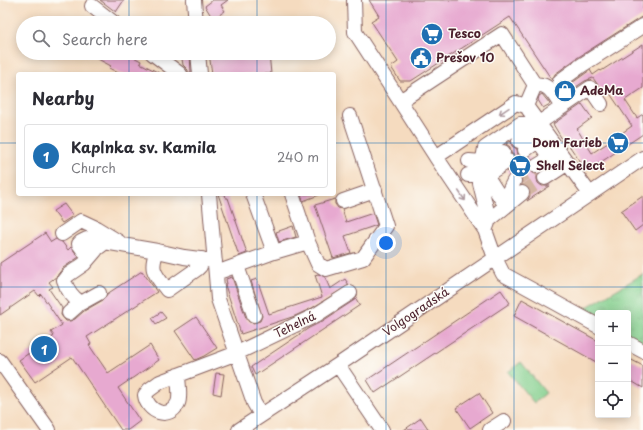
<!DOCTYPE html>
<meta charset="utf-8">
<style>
body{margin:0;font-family:"Playpen Sans",sans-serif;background:#f7f7f7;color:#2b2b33}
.controls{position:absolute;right:12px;bottom:12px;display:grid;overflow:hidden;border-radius:4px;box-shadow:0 2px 10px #0003}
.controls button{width:36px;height:36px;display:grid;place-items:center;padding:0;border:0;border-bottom:1px solid #e1e1e2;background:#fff;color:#2b2b33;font:20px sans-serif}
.you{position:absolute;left:386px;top:243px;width:14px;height:14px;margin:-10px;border:3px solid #fff;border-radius:50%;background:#1a73e8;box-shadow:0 0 0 6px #1a73e833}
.badge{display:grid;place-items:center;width:26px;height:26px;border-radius:50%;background:#1f6fb2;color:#fff;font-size:13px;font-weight:700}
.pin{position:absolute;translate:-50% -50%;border:2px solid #fff;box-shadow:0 1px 4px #0006}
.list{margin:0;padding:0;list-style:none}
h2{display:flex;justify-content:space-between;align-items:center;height:52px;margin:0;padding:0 16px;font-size:17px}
h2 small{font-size:13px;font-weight:400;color:#7c7c81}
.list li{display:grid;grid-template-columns:26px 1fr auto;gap:12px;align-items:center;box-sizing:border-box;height:64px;margin:0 8px 8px;padding:0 8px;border:1px solid #e1e1e2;border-radius:4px}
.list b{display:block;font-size:15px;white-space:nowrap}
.list p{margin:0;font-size:13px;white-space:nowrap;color:#7c7c81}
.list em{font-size:13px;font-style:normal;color:#7c7c81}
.icon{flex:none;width:22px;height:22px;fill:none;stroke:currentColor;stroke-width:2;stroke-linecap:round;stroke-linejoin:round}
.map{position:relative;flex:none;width:643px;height:430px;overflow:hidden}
.search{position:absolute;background:#fff;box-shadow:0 2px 10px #0003;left:16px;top:16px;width:320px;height:44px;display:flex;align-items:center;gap:10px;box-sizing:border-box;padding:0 14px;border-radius:22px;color:#7c7c81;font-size:15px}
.panel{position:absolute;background:#fff;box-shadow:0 2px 10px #0003;left:16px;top:72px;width:320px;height:124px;border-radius:4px}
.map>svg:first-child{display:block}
</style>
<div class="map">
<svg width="643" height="430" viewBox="0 0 643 430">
<defs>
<pattern id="grass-tufts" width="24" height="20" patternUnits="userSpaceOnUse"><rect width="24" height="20" fill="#84cf8d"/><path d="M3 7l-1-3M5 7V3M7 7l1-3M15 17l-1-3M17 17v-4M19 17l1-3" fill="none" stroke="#74b17a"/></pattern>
</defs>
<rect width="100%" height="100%" fill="#fdfcf7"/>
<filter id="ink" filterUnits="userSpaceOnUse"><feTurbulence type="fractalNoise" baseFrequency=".025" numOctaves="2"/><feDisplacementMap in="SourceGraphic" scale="8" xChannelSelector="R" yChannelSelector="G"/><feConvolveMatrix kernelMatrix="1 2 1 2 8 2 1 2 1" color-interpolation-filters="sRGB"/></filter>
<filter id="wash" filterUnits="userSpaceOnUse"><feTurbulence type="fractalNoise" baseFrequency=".012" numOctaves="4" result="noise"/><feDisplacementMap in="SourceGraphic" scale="16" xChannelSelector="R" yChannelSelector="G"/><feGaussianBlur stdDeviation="0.9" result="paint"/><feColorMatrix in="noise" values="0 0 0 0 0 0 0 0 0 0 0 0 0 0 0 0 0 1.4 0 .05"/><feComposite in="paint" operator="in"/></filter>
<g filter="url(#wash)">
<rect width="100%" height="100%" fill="#f5dbbf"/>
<path fill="url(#grass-tufts)" stroke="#67775c" d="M643 274V352L628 344V313H598V327L575 314Z"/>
<path fill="#84cf8d" stroke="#67775c" d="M521 362 546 393 534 403 508 372Z"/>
<g id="blocks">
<path fill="#e7a9d0" d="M100 0H124L116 12Z
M213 0H228L221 5 225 11 213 19 205 6Z
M369 0H643V16L577 58 555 74 552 80 510 17 411 81H400L391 67 398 62 371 21 379 16Z
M643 44V88L625 100 637 118 643 114V134L595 166 591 167 584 166 581 163 564 138 562 139 553 124 582 104 592 118 577 129 592 153 611 141 609 138 617 133 619 135 632 126 609 92 605 95 593 78 585 81 564 95 561 89 565 88 590 70 593 75 600 70 601 71Z
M101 53H126L141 61 140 63 161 74H120L109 68 111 66 98 59Z
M181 53H190L191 72 188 73V70L183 65Z
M209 53H269L271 74H212Z
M542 94 550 104 543 108 538 100 539 96Z
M511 141 512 146 517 149 518 155 525 158 530 157 532 159 529 162V167L533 173 537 174V179L538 183 542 186H550L527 201 530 196 529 188 525 185H522V180L518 174 514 173 509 174 507 171 515 165 516 161 515 156 511 153 510 147 506 144Z
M218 194H225L226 198H228L247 253 239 256Z
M301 194H319V195L303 201Z
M643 196V225L635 231 621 211Z
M335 199V204L338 208 342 209 346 222 373 213 377 225 345 236 351 253 333 258 315 205Z
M64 204 73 216 62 223 53 211Z
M293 226 296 237 279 242 276 232Z
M45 233 51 242 56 239 62 242 68 250 71 247 79 257 63 268 56 277 49 282 53 287 49 289 62 308 61 315 66 321H70L75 319 84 311 103 300 107 294 142 271 157 292 87 337 91 344 89 345 108 373 150 345 159 360 118 388 140 421 128 430H121L72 357 35 382 19 360 54 336 51 332 62 325 41 294 39 296 35 291 0 315V263Z
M318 274 325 277 330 289 345 279 349 285 312 308 295 316 241 334 225 285 227 284 226 279 232 277 246 318 249 322 253 323 260 321 262 316 251 281 257 279 269 314 322 297 315 275Z
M501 290 510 303 375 393 367 380Z
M356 299 360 305 255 375 251 367 309 328 321 322Z
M522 299 598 341V363L514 316Z
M161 312 166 318 156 324 152 318Z
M196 317 217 348 204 356 195 360 175 331Z
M628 358 643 366V388L628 379Z
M216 373 224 374 221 395 213 393Z
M479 393 492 413 470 428 456 408Z
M421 418 429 430H404Z"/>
</g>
</g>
<g filter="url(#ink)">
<use href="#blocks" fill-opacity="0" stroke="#86615f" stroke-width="1"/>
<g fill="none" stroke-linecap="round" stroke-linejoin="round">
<path stroke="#d3b5a1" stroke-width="14" stroke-dasharray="14 7" stroke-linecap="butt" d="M514 181 537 166
M522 193 545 178"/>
<g stroke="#86615f" stroke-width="16">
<path id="minor" d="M194 0 196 23
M354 0 355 32 400 101
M92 6 114 23
M152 53 180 74
M198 53 200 74
M560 81 582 65 643 26
M535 85C549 82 555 97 562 107
M532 132 558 169
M519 141 539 128
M525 150 538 141
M436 157 400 101 502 34 535 85 526 106
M469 161 482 162
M482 165 503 152
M537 166 550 158
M468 175H486L508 161
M486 175 506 206
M545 178 565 165
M209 194 218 299 254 403 261 415
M253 194 274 252
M590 194 526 106 516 103 436 157 485 230 495 258 503 274 598 326
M506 197 514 181
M343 201 375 190
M489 220 480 183V176L485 148 520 124 539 123 590 88 601 104
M486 228 489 220 522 193
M62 234 81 221 96 228 119 242
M308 242 318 264 326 269 363 258 386 226 350 116
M104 243C98 248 93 252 84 251L79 244 81 242 87 239 157 251 184 257 215 261
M96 250 84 264 68 275 64 280C67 290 73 298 81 303L99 293
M157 251C149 270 155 274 167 290L197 269 200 266 202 259
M237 266 254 315
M216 273 274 252 308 242 292 194
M69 313 77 306 76 299
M628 343 643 351
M0 361 49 430
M338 365 382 430
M178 375C178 383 181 396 178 403 169 421 147 412 145 395L149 390 160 382 237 353 316 315 350 293
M239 430 338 365 643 158
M490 430 504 421"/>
</g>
<use href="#minor" stroke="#fff" stroke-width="14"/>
</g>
<defs><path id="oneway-shaft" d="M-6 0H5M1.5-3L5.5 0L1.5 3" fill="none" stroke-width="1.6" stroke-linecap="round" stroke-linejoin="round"/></defs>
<g stroke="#ae9aa0">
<use href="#oneway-shaft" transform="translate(504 111) rotate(146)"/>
<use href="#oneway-shaft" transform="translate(462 196) rotate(56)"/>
</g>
</g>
<path fill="none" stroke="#1f6fb2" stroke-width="1" stroke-opacity="0.55" d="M129 0V23M257 0V23M386 0V430M514 0V430M129 53V74M257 53V74M0 143H18M334 143H643M129 194V430M257 194V430M0 287H643"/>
<defs>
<g id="supermarket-disc" transform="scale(1.15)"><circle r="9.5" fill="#1f6fb2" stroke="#fdfcf7"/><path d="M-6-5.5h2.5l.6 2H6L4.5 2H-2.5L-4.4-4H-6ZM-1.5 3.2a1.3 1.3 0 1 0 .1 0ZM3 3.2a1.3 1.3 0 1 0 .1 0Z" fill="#fff"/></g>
<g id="civic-disc" transform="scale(1.15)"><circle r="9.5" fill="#1f6fb2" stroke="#fdfcf7"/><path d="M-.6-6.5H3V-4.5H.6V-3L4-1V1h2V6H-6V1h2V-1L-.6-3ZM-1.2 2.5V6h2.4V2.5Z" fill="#fff"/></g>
<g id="shop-disc" transform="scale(1.15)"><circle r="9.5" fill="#1f6fb2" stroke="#fdfcf7"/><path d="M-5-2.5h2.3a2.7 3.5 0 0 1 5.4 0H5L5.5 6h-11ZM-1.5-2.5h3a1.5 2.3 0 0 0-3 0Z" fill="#fff"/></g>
</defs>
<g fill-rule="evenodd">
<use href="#supermarket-disc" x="432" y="34"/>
<use href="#civic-disc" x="421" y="58"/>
<use href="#shop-disc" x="565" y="91"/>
<use href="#supermarket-disc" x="618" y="143"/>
<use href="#supermarket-disc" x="520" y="166"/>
</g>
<g text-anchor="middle" stroke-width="3" stroke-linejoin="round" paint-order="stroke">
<g font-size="12" font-weight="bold" fill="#4a1f2b" stroke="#fdfcf7" text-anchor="start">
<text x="448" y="38">Tesco</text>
<text x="436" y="62">Prešov 10</text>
<text x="580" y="95">AdeMa</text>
<text x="602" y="147" text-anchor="end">Dom Farieb</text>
<text x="536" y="170">Shell Select</text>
</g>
<g font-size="12" fill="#4a1f2b" stroke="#fdfcf7">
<text transform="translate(416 312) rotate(-34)" y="4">Volgogradská</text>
<text transform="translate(295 325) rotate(-26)" y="4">Tehelná</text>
</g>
</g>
</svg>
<div class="controls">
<button>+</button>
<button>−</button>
<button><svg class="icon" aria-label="locate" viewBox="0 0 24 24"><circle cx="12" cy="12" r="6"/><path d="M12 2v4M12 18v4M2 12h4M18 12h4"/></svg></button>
</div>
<div class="you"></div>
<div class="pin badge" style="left:44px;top:349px">1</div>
<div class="search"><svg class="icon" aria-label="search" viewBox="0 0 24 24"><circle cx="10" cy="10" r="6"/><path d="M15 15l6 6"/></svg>Search here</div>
<section class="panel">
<h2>Nearby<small></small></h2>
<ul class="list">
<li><span class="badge">1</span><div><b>Kaplnka sv. Kamila</b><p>Church</p></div><em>240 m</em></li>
</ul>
</section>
</div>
